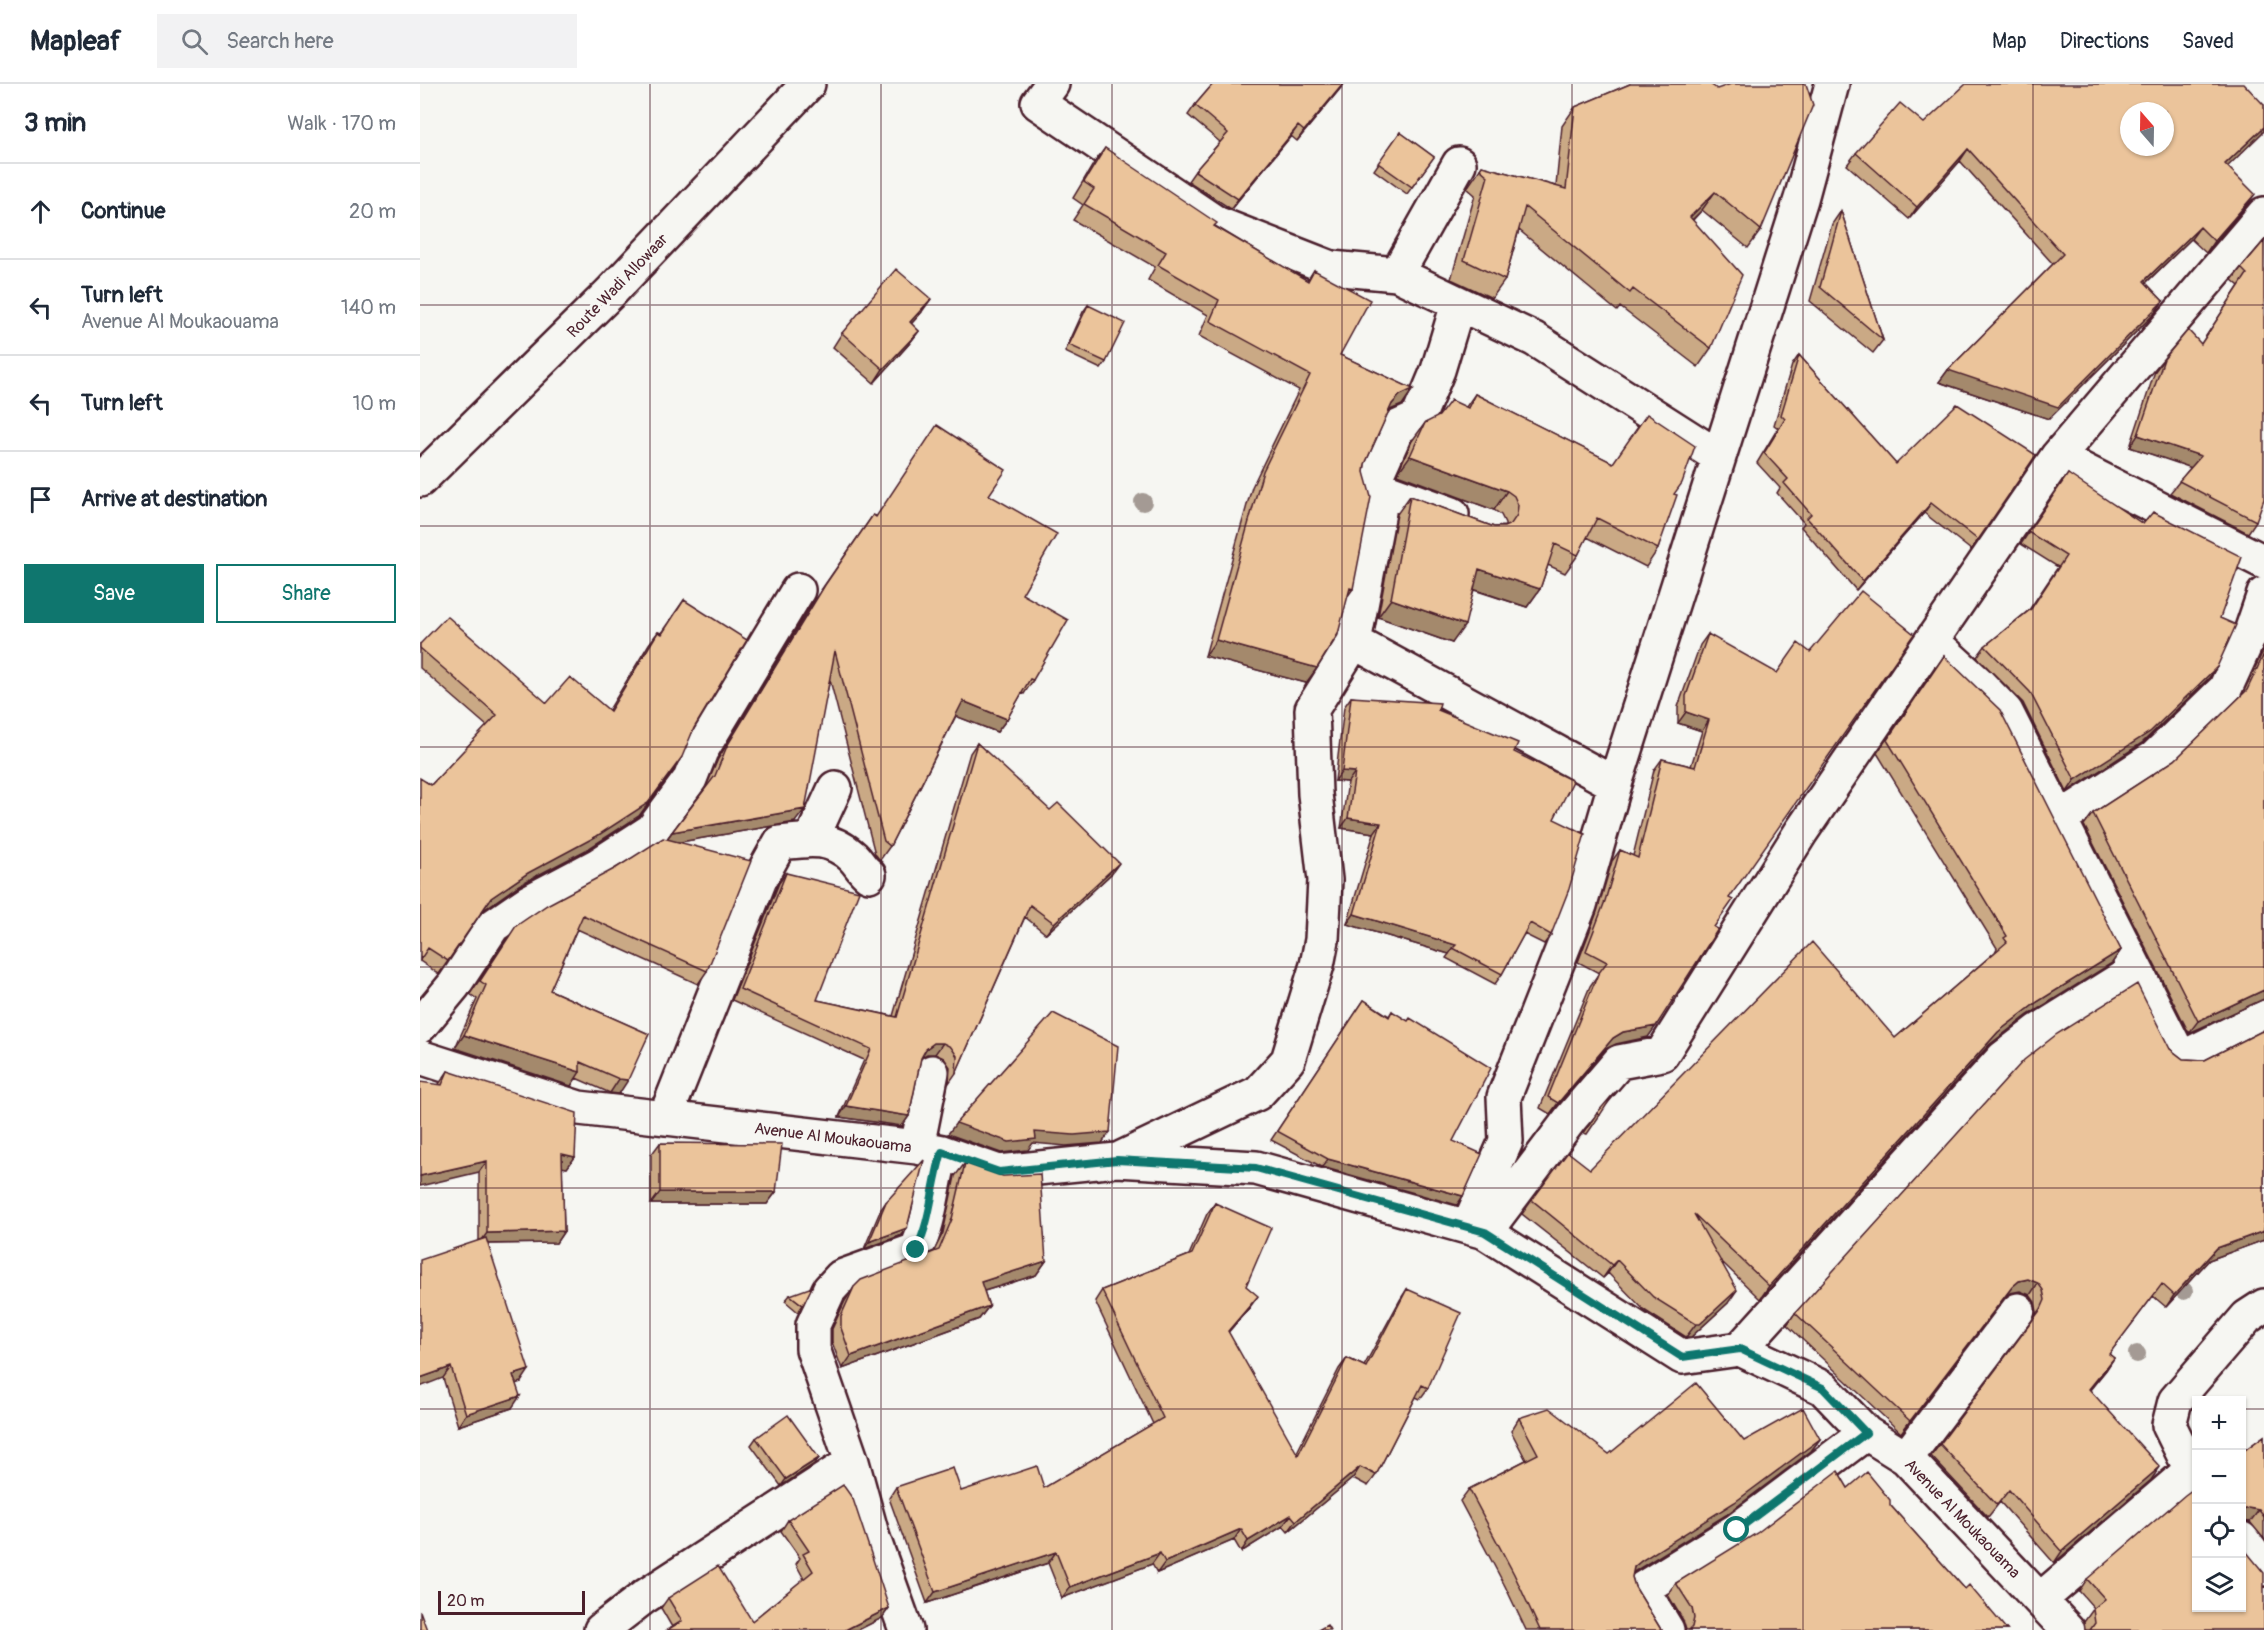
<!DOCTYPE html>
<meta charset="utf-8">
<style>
body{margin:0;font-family:Pangolin,sans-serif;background:#f2f2f3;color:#1f2937}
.controls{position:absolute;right:18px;bottom:18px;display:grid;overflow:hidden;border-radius:0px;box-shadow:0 2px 4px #0004}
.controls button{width:54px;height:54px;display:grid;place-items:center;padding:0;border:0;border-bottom:2px solid #e0e1e3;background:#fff;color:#1f2937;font:30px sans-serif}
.compass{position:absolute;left:1700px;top:18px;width:54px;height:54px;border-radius:50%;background:#fff;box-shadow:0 2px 4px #0004;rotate:340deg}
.scale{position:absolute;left:18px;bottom:15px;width:147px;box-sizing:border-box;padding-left:6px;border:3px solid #4a1f2b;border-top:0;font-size:16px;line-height:21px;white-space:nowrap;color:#4a1f2b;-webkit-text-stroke:4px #f6f6f2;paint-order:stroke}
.stop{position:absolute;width:18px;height:18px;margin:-14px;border:4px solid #0f766e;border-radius:50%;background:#fff}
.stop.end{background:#0f766e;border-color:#fff;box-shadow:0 2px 6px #0008}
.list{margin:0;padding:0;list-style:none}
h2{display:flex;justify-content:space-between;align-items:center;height:78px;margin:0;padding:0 24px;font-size:26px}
h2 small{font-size:20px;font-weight:400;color:#747a83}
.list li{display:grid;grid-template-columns:39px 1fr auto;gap:18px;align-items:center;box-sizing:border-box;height:96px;padding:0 24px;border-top:2px solid #e0e1e3}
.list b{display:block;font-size:22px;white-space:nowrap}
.list p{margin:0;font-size:20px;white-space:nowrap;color:#747a83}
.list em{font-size:20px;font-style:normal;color:#747a83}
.actions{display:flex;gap:12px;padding:18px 24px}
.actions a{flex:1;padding:14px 0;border:2px solid #0f766e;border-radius:0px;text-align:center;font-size:21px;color:#0f766e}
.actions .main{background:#0f766e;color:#fff}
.icon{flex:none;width:33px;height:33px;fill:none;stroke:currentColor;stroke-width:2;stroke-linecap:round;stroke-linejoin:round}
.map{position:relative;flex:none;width:1844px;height:1546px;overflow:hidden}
header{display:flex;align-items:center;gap:36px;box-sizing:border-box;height:84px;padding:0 30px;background:#fff;border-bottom:2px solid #e0e1e3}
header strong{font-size:28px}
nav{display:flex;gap:33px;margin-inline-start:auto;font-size:21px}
.search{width:420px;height:54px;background:#f2f2f3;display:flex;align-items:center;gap:15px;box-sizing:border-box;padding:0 21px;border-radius:0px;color:#747a83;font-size:22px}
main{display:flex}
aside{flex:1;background:#fff}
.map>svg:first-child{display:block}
</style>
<header>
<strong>Mapleaf</strong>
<div class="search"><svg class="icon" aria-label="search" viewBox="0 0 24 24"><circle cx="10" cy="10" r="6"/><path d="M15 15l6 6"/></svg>Search here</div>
<nav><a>Map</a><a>Directions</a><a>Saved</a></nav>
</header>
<main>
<aside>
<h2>3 min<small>Walk · 170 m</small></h2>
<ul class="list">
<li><svg class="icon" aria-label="ahead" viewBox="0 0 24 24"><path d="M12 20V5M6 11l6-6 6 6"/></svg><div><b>Continue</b></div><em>20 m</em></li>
<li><svg class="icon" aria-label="left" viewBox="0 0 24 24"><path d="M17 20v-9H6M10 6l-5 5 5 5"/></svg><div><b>Turn left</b><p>Avenue Al Moukaouama</p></div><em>140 m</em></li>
<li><svg class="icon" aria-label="left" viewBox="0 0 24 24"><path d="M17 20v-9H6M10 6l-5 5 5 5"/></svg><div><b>Turn left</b></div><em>10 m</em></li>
<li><svg class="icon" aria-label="arrive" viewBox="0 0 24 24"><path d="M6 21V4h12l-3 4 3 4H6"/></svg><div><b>Arrive at destination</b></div></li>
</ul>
<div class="actions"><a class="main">Save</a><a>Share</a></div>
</aside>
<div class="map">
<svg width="1844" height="1546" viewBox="0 0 1844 1546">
<rect width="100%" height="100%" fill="#f6f6f2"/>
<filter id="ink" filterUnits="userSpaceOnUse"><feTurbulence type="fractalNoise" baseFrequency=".0167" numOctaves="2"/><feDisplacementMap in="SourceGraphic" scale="12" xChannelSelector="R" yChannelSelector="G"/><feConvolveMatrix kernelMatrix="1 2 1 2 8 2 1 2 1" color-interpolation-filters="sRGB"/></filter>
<g filter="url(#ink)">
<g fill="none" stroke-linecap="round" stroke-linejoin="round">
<g stroke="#4a1f2b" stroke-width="38">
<path id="street" d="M632 0 618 19 796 139 911 184 977 190 1114 255 1299 373
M977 190 1039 80
M1637 373 1844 478
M952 401 1032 430
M1512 557 1558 599 1586 628 1758 969 1768 971 1844 933
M934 558 1195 700
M1639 735 1734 674 1805 605 1831 548 1844 510
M392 754 415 704
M0 942 34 901 73 842 108 818 178 781 232 746 270 695 281 667 378 506
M0 973 159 1024 497 1063 522 1068 579 1088 697 1076 836 1084 1065 1148 1262 1273 1320 1265 1403 1304 1446 1349 1486 1374 1648 1546
M245 1034 341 793 360 759C388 756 409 751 433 773 439 779 442 786 449 791
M497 1063 512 988
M702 1074 838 1009 868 976 897 881 902 856 905 796 895 710 892 625 934 558 959 428 952 401 978 343 998 334 1018 286 1038 220
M1048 1143 1086 1057 1084 1013 1160 821 1195 700 1381 115 1412 0
M1065 1148 1151 1034 1199 978 1242 970 1381 748 1637 373 1844 130
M1320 1265 1583 974 1618 947 1714 887
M1486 1374 1598 1226
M1776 1396 1749 1341 1755 1317 1827 1233 1844 1222
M1822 1455 1844 1485
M1621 1515 1770 1387
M181 1546 224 1513 432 1378
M486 1546 453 1454 432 1378 393 1265V1241L409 1206 421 1193 496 1166C511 1137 512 1100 522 1068
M1247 1546 1222 1505 1317 1446 1446 1349"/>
</g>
<g stroke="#4a1f2b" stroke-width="38">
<path id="secondary" d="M0 396 190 209 388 0"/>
</g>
<use href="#street" stroke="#f6f6f2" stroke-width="33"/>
<use href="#secondary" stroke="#f6f6f2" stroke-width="33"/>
</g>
<g fill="#a49a94">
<circle cx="723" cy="418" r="9"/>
<circle cx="1764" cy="1207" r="9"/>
<circle cx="1717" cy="1270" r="9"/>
</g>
<path fill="#caa985" stroke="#4a1f2b" stroke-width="1.5" d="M793 0H924L877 57 871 52 811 125 768 97 775 87 800 58 768 31 775 21Z
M1210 0 1341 146 1328 164 1282 126 1273 136 1291 264 1278 283 1200 223 1197 227 1099 146 1085 196 1072 214 1031 195 1055 111 1047 104 1062 82 1136 102 1142 42 1155 23Z
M1844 21V47L1807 82 1826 122 1786 169 1771 155 1726 199 1743 217 1734 230 1629 335 1519 298 1528 286 1633 180 1540 77 1489 135 1427 81 1436 69 1504 39Z
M980 48 1014 73 987 110 954 86Z
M685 64 795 142 887 197 894 186 920 271 993 305 982 321 968 328 945 380 927 513 886 599 785 572 832 403 879 306 779 252 788 231 728 196 735 183 653 136 663 121 653 114 674 79Z
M1421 127 1463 256 1453 269 1390 217 1412 140Z
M1844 157 1836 437 1828 449 1750 409 1771 383 1710 363 1735 287 1744 275 1781 260 1819 202 1812 196 1821 184Z
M668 221 686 278 681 285 645 268 663 228Z
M501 229 491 240 499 247 489 260 454 299 413 263 422 249Z
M1379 271 1476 380 1616 371 1551 466 1504 429 1436 506 1381 443 1384 439 1357 409 1360 404 1337 379 1358 344 1354 341 1372 281Z
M1055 310 1254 410 1238 465 1226 483 1167 453 1158 471 1145 489 1128 481 1120 505 1107 523 1054 506 1032 559 958 533 977 430 990 412 1074 443 1085 442V439L1081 431 1074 426 977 390 992 357 1005 339 1046 323Z
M1648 390 1800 534 1797 583 1789 594 1722 659 1647 708 1603 619 1557 573 1565 562 1609 526 1638 483 1601 460Z
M569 411 602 510 613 596 604 610 602 609 587 635 577 648 536 632 470 762 460 776 455 770 410 596 375 738 260 758 287 887 278 900 157 845 130 906 229 950 199 1010 190 1009 156 994 151 1002 35 964 57 915 50 910 87 855 196 784 247 755 286 703 298 675 395 515 453 431 456 432Z
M264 516 274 644 253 686 219 732 168 765 99 801 63 826 19 890 0 877 11 701 67 642 0 584V560L127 619 189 626 229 560 238 548 241 549Z
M1288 550 1309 814 1294 843 1228 953 1196 960 1185 965 1130 1030 1120 1024 1170 902 1179 889 1158 878 1177 828 1192 777 1200 766 1213 772 1234 686 1242 675 1271 682 1282 647 1258 639V623L1280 561Z
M1844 565V915L1769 949 1664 741 1673 729 1755 676 1822 611Z
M1524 572 1701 866 1692 879 1608 931 1569 961 1340 1215 1302 1178 1308 1219 1271 1253H1266L1224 1226 1188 1189 1183 1194 1102 1130 1112 1116 1170 1085 1475 954 1575 868 1577 864 1457 669Z
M931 613 1018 626 1094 668 1134 735 1131 851 1124 860 1104 850 1082 890 1075 900 1026 874 1029 870 927 840 954 749 921 744 928 698 915 697 924 623Z
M557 659 691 790 626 850 605 833 536 989 529 999 530 983 524 974 515 970H507L501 973 489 1032 482 1042 419 1033 444 976 312 916 359 799 366 789 397 916 473 932 550 669Z
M944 916 969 932 972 927 1033 1057 1037 1121 902 1083 851 1056Z
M1844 946V1156L1789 1176 1746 1223 1733 1212 1689 1270 1694 1274 1686 1286 1670 1306 1731 1396 1634 1479 1580 1418 1568 1433 1511 1372 1614 1236 1617 1228 1615 1218 1610 1211 1600 1207 1590 1209 1583 1215 1481 1349 1367 1241 1375 1229 1750 965 1763 975 1785 976Z
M28 987 155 1073 147 1084 142 1083 144 1147 136 1159 68 1160 101 1298 96 1299 92 1324 38 1342 23 1294 59 1156V1088L19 1000Z
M1177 1029 1180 1031 1167 1050 1164 1049Z
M240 1059 356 1108 347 1120H231V1071Z
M545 1079 626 1177 616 1191 564 1207 569 1222 559 1235 422 1285 412 1258V1245L425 1217 434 1203 514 1167 523 1149 535 1092Z
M466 1118 482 1151 444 1165 461 1125Z
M795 1119 826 1202 830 1223 808 1248 876 1370 919 1285 927 1274 944 1282 980 1216 987 1205 1008 1304 1000 1315 996 1313 956 1391 948 1402 933 1394 868 1448 863 1442 821 1468 814 1456 737 1489 732 1480 642 1514 628 1479 507 1519 469 1414 476 1403 541 1407 624 1404 733 1340 675 1217 682 1206 769 1171 787 1130Z
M370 1211 383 1221 378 1228 365 1217Z
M1099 1334 1189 1370 1324 1357 1400 1355 1391 1367 1306 1431 1213 1489 1212 1493 1215 1503 1240 1544 1242 1546H1106L1085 1502 1040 1417 1049 1405 1106 1376 1091 1347Z
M1844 1352V1455L1830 1438 1821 1437V1369Z
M336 1354 399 1374 394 1380 361 1402 331 1361Z
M1428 1404 1470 1421 1545 1505 1587 1546H1266L1263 1536 1248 1511 1256 1499Z
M368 1436 469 1524 462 1534 438 1546H247L252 1543 241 1524 248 1514 332 1537 384 1495 376 1480 380 1474 361 1447Z
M1667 1495 1844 1546H1665L1664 1538 1674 1524 1659 1507Z"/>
<path fill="#a4896c" stroke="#4a1f2b" stroke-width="1.5" d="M923 0H924L877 57 884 47Z
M878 42 871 52 811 125 818 115Z
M1844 43V47L1797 93 1805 80Z
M1548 65 1540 77 1489 135 1497 123Z
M1295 108 1282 126 1257 151 1270 133Z
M1835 110 1826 122 1786 169 1794 157Z
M1780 143 1771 155 1715 209 1724 197Z
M511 215 501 229 480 252 490 238Z
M1743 217 1734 230 1629 335 1519 298 1528 286Z
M499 247 489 260 454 299 463 285Z
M993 305 982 321 970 326 961 335 972 320 980 311Z
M1718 351 1781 372 1772 384 1710 363Z
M990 372 1087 407 1074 426 977 390Z
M1511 419 1504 429 1436 506 1443 497Z
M1059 485 1120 505 1107 523 1047 503Z
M930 504 933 505 922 520Z
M971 515 1045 541 1032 559 958 533Z
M796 556 897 584 886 599 785 572Z
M1797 583 1789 594 1722 659 1647 708 1655 696Z
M543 617 587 635 577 648 533 631Z
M1266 628 1289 636 1282 647 1258 639Z
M262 673 219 732 168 765 99 801 62 827 71 814 108 789Z
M922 687 935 688 928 698 915 697Z
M385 725 375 738 243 761 252 748Z
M928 734 961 739 954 749 921 744Z
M699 779 691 790 626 850 634 839Z
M934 830 1036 861 1029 870 927 840Z
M1701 866 1692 879 1608 931 1569 961 1340 1215 1349 1202 1578 948 1617 918Z
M1844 906V915L1769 949 1778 937Z
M1236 942 1228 953 1196 960 1185 965 1130 1030 1138 1019 1193 954 1203 948Z
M44 951 160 988 151 1002 35 964Z
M514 959H523L515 970H507L498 975 506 965Z
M199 995 208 996 199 1010 190 1009Z
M426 1022 489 1032 482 1042 419 1033Z
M536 1039 615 1048H690L682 1059 646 1062 613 1059 608 1066 581 1069 528 1050Z
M142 1070 155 1073 147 1084 134 1082Z
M908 1075 1043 1112 1037 1121 902 1083Z
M67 1077 59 1088 0 1102V1092Z
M240 1108H356L347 1120H231Z
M487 1144 482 1151 444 1165 449 1158Z
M144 1147 136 1159 59 1160 67 1149Z
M1844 1147V1156L1789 1176 1746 1223 1754 1211 1797 1164Z
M1197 1176 1188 1189 1183 1194 1192 1181Z
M626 1177 616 1191 551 1211 561 1198Z
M1608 1195 1618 1199 1610 1211 1600 1207 1590 1209 1583 1215 1481 1349 1592 1203 1599 1197Z
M1317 1206 1308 1219 1271 1253H1266L1276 1240Z
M838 1212 830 1223 800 1258 808 1247Z
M569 1222 559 1235 422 1285 431 1272Z
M1694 1274 1686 1286 1660 1317 1669 1305Z
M31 1283 23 1294 0 1303V1294Z
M109 1286 101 1298 85 1303 93 1291Z
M100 1312 92 1324 38 1342 46 1330Z
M1400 1355 1391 1367 1306 1431 1212 1489 1214 1483 1221 1477Z
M399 1374 394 1380 361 1402 366 1395Z
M940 1383 933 1394 868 1448 876 1437Z
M1740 1383 1731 1396 1634 1479 1642 1467Z
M1828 1424 1839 1426 1830 1438 1821 1437V1427Z
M871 1431 863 1442 821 1468 828 1457Z
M821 1445 814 1456 737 1489 745 1478Z
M636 1468 628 1479 507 1519 515 1508Z
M740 1469 732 1480 642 1514 650 1503Z
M469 1524 462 1534 438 1546H425Z"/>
<path fill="#ebc49b" stroke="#4a1f2b" stroke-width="1.5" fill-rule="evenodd" d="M793 0H923L884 47 878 42 818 115 775 87 808 49 775 21Z
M1210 0H1290L1297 5 1311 0H1386L1393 21 1341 146 1295 108 1270 133 1322 191 1291 264 1213 205 1210 209 1105 123 1085 196 1044 176 1068 92 1060 85 1062 82 1146 105 1155 23Z
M1546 0H1824L1844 21V43L1805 80 1835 110 1794 157 1780 143 1724 197 1743 217 1638 323 1528 286 1643 170 1548 65 1497 123 1436 69 1480 19 1504 39ZM1709 27H1745V63H1709Z
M980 48 1014 73 992 103 958 79Z
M685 64 797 139 794 142 888 197 894 186 950 216 920 271 993 305 980 311 972 320 945 380 944 388 951 413 933 505 930 504 918 550 897 584 796 556 843 387 890 291 790 237 799 216 738 181 746 168 664 120 674 105 664 98Z
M1421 127 1463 256 1400 203Z
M1844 157V415L1836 437 1759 397 1781 372 1718 351 1744 275 1768 246 1781 260 1827 190 1821 184Z
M476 185 511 215 490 238 499 247 463 285 422 249Z
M668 221 705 239 686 278 649 261Z
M1379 271 1476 380 1537 320 1616 371 1558 456 1511 419 1443 497 1387 434 1391 430 1364 399 1368 395 1344 369 1365 335 1361 331Z
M1055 310 1193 379 1227 330 1275 362 1262 399 1254 410 1257 411 1238 465 1177 434 1158 471 1135 460 1120 505 1059 485 1045 541 971 515 990 412 1074 443H1084L1091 440 1097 431 1098 421 1094 412 1087 407 990 372 1005 339 1019 332 1031 316 1048 324Z
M517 341 586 386 569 411 637 450 602 510 648 536 613 596 610 595 587 635 543 617 470 762 464 757 415 567 385 725 252 748 295 692 307 662 405 501 453 431 456 433Z
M1648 390 1723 440 1733 428 1822 473 1800 534 1816 541 1797 583 1730 648 1655 696 1610 608 1565 562 1611 525 1646 472 1608 448Z
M1441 507 1494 550 1309 814 1313 816 1294 843 1298 845 1236 942 1203 948 1193 954 1138 1019 1128 1013 1178 890 1187 878 1166 867 1185 817 1200 766 1218 774 1242 675 1275 683 1289 636 1266 628V612L1288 550 1357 589 1378 559 1390 568Z
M264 516 327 556 274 644 262 673 228 719 177 752 108 789 71 814 28 877 8 864 0 876V694L11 701 77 631 0 564V560L27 532 127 619 150 593 190 627 238 548 242 550Z
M1844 570V906L1778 937 1673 729 1755 676 1827 606Z
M1524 572 1580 626 1701 866 1617 918 1578 948 1349 1202 1274 1130 1317 1206 1280 1240H1276L1233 1213 1197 1176 1192 1181 1112 1116 1148 1068 1170 1085 1392 858 1475 954 1587 858 1584 854 1587 852 1467 656Z
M931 613 1020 619 1018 626 1098 659 1094 668 1153 697 1134 735 1165 750 1149 805 1131 851 1110 839 1082 890 1033 864 1036 861 934 830 961 739 928 734 935 688 922 687Z
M557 659 630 726 638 719 699 779 634 839 610 821 536 989 537 972 531 963 523 959H514L506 965 501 974 489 1032 426 1022 451 965 320 905 366 789 439 807 397 916 477 933Z
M243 754 331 777 287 887 163 831 130 906 229 950 208 996 199 995 160 978V988L44 951 66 901 60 897 96 842 127 821 196 784Z
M1717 900 1750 965 1763 975 1785 976 1844 946V1147L1797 1164 1754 1211 1742 1200 1689 1270 1694 1274 1669 1305 1740 1383 1642 1467 1589 1406 1577 1421 1520 1360 1621 1225 1625 1216 1623 1206 1618 1199 1608 1195 1599 1197 1592 1203 1490 1337 1375 1229 1604 976 1637 950Z
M944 916 969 933 972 927 988 937 990 934 1071 984 1033 1057 1062 1070 1043 1112 908 1075 857 1047Z
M633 929 698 962 690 1048 654 1051 615 1048 616 1055 589 1058 536 1039Z
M28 987 157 1029 155 1073 142 1070 144 1147 67 1149V1077L0 1092V998L22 1001Z
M1195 1008 1180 1031 1177 1029Z
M240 1059 362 1060 356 1108H240Z
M504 1076 487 1144 449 1158 466 1118Z
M545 1079 583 1092 620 1090 626 1177 561 1198 569 1222 431 1272 421 1244V1232L434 1203 441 1196 519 1166 532 1135Z
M795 1119 851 1144 826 1202 838 1212 808 1247 878 1371 927 1274 946 1283 987 1205 1041 1229 1008 1304 1002 1301 956 1391 940 1383 876 1437 871 1431 828 1457 821 1445 745 1478 740 1469 650 1503 636 1468 515 1508 476 1403 533 1384 541 1407 617 1382 624 1404 743 1334 682 1206 772 1170Z
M66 1154 109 1286 93 1291 100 1312 46 1330 31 1283 0 1294V1176Z
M392 1203 383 1221 370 1211Z
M1276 1299 1324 1357 1383 1324 1400 1355 1315 1418 1221 1477 1214 1483 1212 1493 1215 1503 1240 1544 1242 1546H1120L1094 1490 1049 1405 1118 1370 1099 1334 1129 1324 1189 1370Z
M368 1331 399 1374 366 1395 336 1354Z
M1844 1352V1433L1839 1426 1828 1424 1821 1427V1369Z
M1418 1387 1428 1404 1447 1388 1470 1416V1421L1545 1505 1549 1501 1587 1546H1269L1272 1543 1274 1534 1272 1524 1256 1499 1337 1449Z
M423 1401 433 1415 469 1524 425 1546H247L262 1537 248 1514 298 1482 332 1537 393 1487 383 1470 389 1467 368 1436Z
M1776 1403V1524H1821V1461L1844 1489V1546H1670L1675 1539 1673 1525 1685 1515 1667 1495 1765 1411Z
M0 1527 7 1546H0Z
M907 1541 910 1546H898Z"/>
</g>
<g fill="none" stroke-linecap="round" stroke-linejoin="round" filter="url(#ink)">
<path stroke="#0f766e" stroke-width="8" d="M496 1166C511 1137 512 1100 522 1068L579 1088 697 1076 836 1084 1065 1148 1262 1273 1320 1265 1403 1304 1446 1349 1317 1446"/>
</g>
<path fill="none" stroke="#4a1f2b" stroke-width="1.5" stroke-opacity="0.55" d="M230 0V1546M461 0V1546M692 0V1546M922 0V1546M1152 0V1546M1383 0V1546M1613 0V1546M0 221H1844M0 442H1844M0 663H1844M0 883H1844M0 1104H1844M0 1325H1776M1822 1325H1844"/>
<g text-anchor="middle" stroke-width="6" stroke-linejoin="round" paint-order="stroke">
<g font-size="16" fill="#4a1f2b" stroke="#f6f6f2">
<text transform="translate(197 201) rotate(-46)" y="6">Route Wadi Allowaar</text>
<text transform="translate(413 1053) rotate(7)" y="6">Avenue Al Moukaouama</text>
<text transform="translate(1543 1434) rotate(46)" y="6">Avenue Al Moukaouama</text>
</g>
</g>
</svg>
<div class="controls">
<button>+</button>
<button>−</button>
<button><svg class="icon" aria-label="locate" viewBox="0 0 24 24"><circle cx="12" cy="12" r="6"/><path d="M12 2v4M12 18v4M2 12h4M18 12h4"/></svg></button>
<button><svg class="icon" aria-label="layers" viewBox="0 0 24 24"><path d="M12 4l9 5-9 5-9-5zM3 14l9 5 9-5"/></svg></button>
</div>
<svg class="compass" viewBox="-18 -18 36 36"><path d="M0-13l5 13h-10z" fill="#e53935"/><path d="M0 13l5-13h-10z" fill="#747a83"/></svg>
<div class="scale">20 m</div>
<div class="stop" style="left:1317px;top:1446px"></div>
<div class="stop end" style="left:496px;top:1166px"></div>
</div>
</main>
